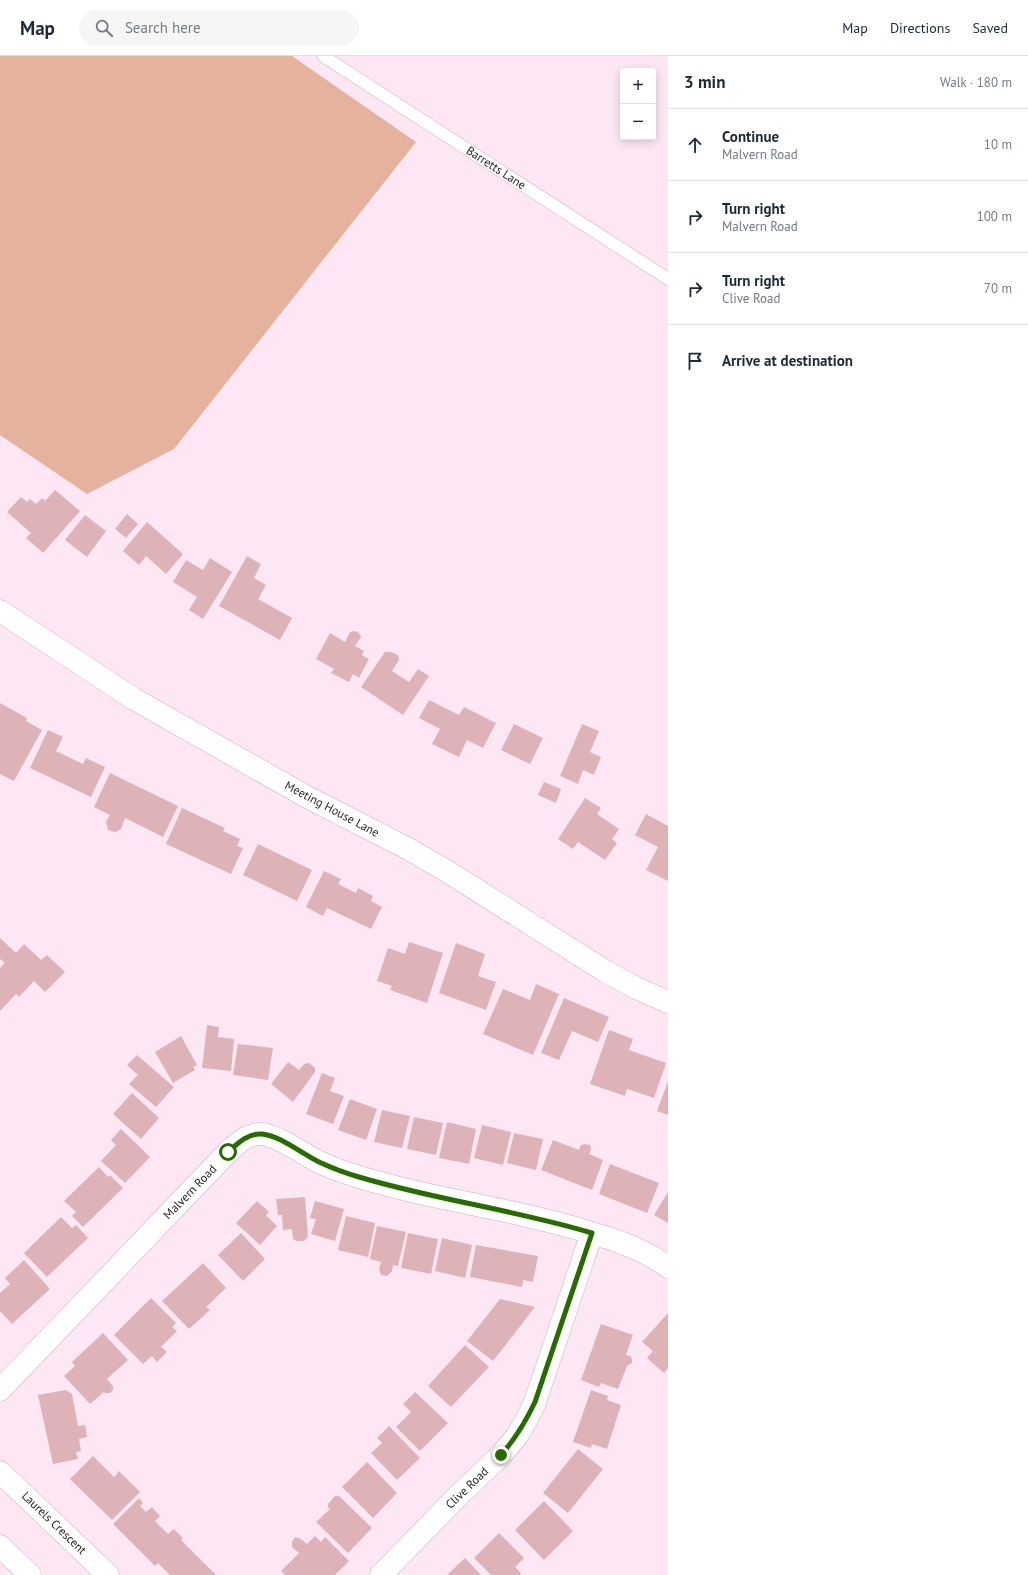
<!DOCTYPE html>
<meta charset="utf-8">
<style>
body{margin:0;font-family:"PT Sans",sans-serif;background:#f6f6f7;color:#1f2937}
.controls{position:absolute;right:12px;top:12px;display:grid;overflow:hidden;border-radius:4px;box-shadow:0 2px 10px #0003}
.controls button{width:36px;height:36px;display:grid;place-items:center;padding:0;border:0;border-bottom:1px solid #e0e1e3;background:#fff;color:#1f2937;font:20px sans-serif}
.stop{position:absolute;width:12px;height:12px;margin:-9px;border:3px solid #286b01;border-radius:50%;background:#fff}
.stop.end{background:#286b01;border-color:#fff;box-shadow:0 1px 4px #0008}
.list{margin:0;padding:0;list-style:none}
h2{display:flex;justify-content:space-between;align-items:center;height:52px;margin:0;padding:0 16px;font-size:17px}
h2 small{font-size:13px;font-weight:400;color:#747a83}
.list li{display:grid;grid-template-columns:26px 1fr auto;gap:12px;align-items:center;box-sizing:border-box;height:72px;padding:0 16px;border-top:1px solid #e0e1e3}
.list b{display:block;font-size:15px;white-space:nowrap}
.list p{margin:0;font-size:13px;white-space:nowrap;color:#747a83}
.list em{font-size:13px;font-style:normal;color:#747a83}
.icon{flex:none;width:22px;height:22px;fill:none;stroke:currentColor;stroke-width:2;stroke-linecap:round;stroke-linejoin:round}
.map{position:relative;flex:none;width:668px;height:1519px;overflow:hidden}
header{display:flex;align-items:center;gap:24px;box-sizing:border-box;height:56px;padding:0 20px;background:#fff;border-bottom:1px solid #e0e1e3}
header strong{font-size:19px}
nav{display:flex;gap:22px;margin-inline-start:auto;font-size:14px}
.search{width:280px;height:36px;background:#f6f6f7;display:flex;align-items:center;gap:10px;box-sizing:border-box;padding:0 14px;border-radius:22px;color:#747a83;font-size:15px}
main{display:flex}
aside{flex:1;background:#fff}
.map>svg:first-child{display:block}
</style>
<header>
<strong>Map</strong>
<div class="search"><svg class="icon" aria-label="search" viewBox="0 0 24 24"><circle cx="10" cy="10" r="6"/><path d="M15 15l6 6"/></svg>Search here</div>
<nav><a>Map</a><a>Directions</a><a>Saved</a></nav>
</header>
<main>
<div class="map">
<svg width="668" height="1519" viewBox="0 0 668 1519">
<rect width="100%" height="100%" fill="#fde7f5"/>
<path fill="#e5b29e" d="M0 0H292L416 86 174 393 87 438 0 379Z"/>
<path fill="#ddb3b7" d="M55 434 80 455 43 497 26 482 31 477 7 456 21 441 27 446 30 443 36 448 42 442 45 445Z
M127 458 138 468 126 482 115 473Z
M85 459 106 475 87 501 65 484Z
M147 466 183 498 166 518 146 500 139 509 123 495Z
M247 500 261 508 254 522 266 529 258 543 292 562 280 584 219 550Z
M210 502 232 516 203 563 189 554 197 541 173 526 186 504 203 514Z
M355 575 359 577 361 581 355 590 364 595 362 599 369 603 359 622 353 618 349 626 331 617 334 613 316 603 330 577 345 586 350 576Z
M385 596H391L398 599 399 604 392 615 409 626 418 613 429 620 403 659 361 631Z
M429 644 459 659 464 651 496 667 483 692 467 684 459 701 432 688 440 673 419 662Z
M0 647 27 662 26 665 42 674 14 725 0 718Z
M514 668 543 682 530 708 501 694Z
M582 668 599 675 590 696 601 701 594 719 583 714 578 728 560 720Z
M48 674 63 681 56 695 83 708 86 702 105 711 91 741 30 712Z
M110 717 178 750 163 781 125 762 121 773 115 776 108 774 106 766 110 759 94 751Z
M544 726 561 733 556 747 538 739Z
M585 742 601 752 597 758 619 773 612 783 617 787 605 804 578 786 573 793 558 783Z
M182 752 225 772 223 775 240 783 237 790 243 792 231 818 166 788Z
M646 758 668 770V825L646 814 658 791 635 779Z
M258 788 312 814 297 845 243 819Z
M324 815 341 823 338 828 356 837 358 832 373 840 371 845 382 851 371 873 327 852 323 860 306 851Z
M0 882 16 897 24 888 41 904 47 899 65 916 45 936 34 925 19 941 16 938 0 955V912L5 907 0 903Z
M409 886 443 897 427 947 390 934 392 930 377 925 388 892 405 898Z
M456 887 485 898 478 920 496 926 486 954 439 937Z
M536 928 559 938 533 999 483 978 503 933 530 944Z
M564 942 609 961 598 986 572 975 559 1004 541 997Z
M207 969 219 971 218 981 234 983 231 1015 202 1012Z
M609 974 633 983 629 994 666 1007 654 1042 627 1033 625 1040 590 1028Z
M181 980 197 1009 193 1011 195 1014 173 1027 155 996Z
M238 988 273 992 268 1024 233 1019Z
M137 999 174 1031 156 1051 129 1028 138 1019 127 1009Z
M288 1006 299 1014 304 1008 309 1007 315 1012V1016L293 1046 271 1028Z
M322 1017 335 1022 330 1035 344 1040 333 1068 306 1058Z
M668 1025V1059L657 1055Z
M132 1037 159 1062 141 1083 113 1058Z
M350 1043 377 1053 366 1084 338 1074Z
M382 1054 410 1060 402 1092 374 1086Z
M414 1061 443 1067 436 1099 407 1093Z
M447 1066 476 1073 469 1108 439 1102Z
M482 1069 511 1076 503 1109 474 1102Z
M121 1073 150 1101 125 1127 101 1105 116 1089 111 1084Z
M514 1077 543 1083 536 1114 507 1107Z
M553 1084 579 1094 581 1089 585 1088 590 1089 591 1093 589 1098 603 1104 592 1134 541 1114Z
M610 1108 659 1127 647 1157 599 1138Z
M99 1111 108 1121 110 1119 123 1132 83 1171 72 1160 76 1156 64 1145Z
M668 1136V1167L654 1159Z
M305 1141 308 1181 304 1185H297L293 1183 292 1173 283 1174 282 1159H278L276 1143Z
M257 1145 269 1156 266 1159 277 1170 260 1189 236 1167Z
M315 1145 344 1153 335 1185 311 1178 316 1163 310 1162Z
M346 1160 375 1167 368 1201 338 1194Z
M61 1161 72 1172 76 1169 88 1182 47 1221 24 1197Z
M377 1170 406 1176 398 1210 393 1209 392 1215 387 1220 381 1219 379 1213 381 1206 370 1203Z
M241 1177 265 1203 243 1225 218 1199Z
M408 1177 438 1183 431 1218 401 1212Z
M442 1182 472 1189 465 1222 435 1215Z
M476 1189 538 1200 533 1226 523 1224 522 1231 470 1221Z
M24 1204 50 1233 12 1268 0 1255V1237L10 1228 5 1222Z
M203 1207 226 1232 206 1251 210 1254 189 1273 162 1245Z
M151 1242 176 1267 172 1271 177 1275 161 1291 167 1296 157 1306 152 1300 143 1308 114 1279Z
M500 1243 535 1251 493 1305 467 1285Z
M668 1257V1312L664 1317 647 1302 653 1295 642 1286Z
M601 1268 633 1279 626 1299 630 1300 632 1303V1307L627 1310 618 1333 601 1327 599 1331 581 1324Z
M103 1277 128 1304 107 1323 113 1330V1334L110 1337H105L104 1336 90 1348 64 1320 75 1310 72 1306Z
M465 1289 489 1311 451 1351 428 1330Z
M66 1334 72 1338 78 1370 85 1369 87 1381 79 1383 81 1395 76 1396 78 1403 53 1408 38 1339Z
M591 1334 608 1340 607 1344 621 1349 607 1393 592 1388 591 1392 573 1386Z
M415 1336 448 1367 420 1395 396 1371 411 1356 403 1348Z
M389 1370 420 1402 397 1424 371 1397 382 1387 377 1382Z
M578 1393 603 1413 568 1457 543 1437Z
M93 1400 114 1421 119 1415 140 1436 112 1464 70 1423Z
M367 1406 397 1437 373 1462 342 1431Z
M335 1440H339L372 1472 348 1497 316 1466 330 1453 328 1451V1448Z
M139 1442 143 1447 140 1450 146 1456 152 1451 160 1460 155 1465 168 1478 174 1473 183 1482 181 1484 216 1519H170L158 1507 155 1510 113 1468Z
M544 1445 573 1475 544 1504 515 1474Z
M499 1477 524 1502 515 1511 521 1517 520 1519H491L474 1502Z
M315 1480 321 1486 325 1481 349 1505 335 1519H285L281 1515 299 1497 292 1491V1486L295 1481 301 1483 307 1488Z
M465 1502 481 1519H447Z"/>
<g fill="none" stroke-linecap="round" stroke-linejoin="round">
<g stroke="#cfadc3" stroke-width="13">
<path id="lane" d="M323 0 668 223"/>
</g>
<g stroke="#cfadc3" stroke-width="23">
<path id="street" d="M0 555 134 643 307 741 405 791 445 814 605 915 636 932 668 946
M0 1334 228 1096C238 1087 248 1077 262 1078 280 1080 302 1098 319 1106 328 1110 337 1114 347 1117 425 1143 507 1151 585 1175 613 1183 644 1193 668 1211
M0 1416 108 1519
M381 1519 458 1440 501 1399 517 1380 527 1363 535 1346 592 1177"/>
</g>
<g stroke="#cfadc3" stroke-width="23">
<path id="highway" d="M0 1490 30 1519"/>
</g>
<use href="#lane" stroke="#fff" stroke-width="12"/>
<use href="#street" stroke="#fff" stroke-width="22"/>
<use href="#highway" stroke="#fff" stroke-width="22"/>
</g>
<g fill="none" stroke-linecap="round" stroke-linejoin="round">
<path stroke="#286b01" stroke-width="5" d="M228 1096C238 1087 248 1077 262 1078 281 1080 302 1098 319 1106 332 1112 345 1117 359 1121 436 1144 516 1154 592 1177L535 1346C525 1367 516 1382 501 1399"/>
</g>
<g text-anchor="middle" stroke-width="3" stroke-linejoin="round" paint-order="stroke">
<g font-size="12" fill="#271b23" stroke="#fff">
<text transform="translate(496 112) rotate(33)" y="4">Barretts Lane</text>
<text transform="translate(332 753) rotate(28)" y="4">Meeting House Lane</text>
<text transform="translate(190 1136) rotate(-46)" y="4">Malvern Road</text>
<text transform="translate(467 1432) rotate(-44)" y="4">Clive Road</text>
<text transform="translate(54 1467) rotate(44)" y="4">Laurels Crescent</text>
</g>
</g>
</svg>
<div class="controls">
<button>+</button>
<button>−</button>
</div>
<div class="stop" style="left:228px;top:1096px"></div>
<div class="stop end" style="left:501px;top:1399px"></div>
</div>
<aside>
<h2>3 min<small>Walk · 180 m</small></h2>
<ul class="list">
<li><svg class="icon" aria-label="ahead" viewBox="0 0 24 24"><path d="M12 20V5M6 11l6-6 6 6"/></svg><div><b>Continue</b><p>Malvern Road</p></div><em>10 m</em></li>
<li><svg class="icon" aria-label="right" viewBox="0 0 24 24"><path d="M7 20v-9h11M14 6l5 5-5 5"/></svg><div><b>Turn right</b><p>Malvern Road</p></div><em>100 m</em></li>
<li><svg class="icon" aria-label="right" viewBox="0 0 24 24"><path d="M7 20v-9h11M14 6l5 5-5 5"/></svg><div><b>Turn right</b><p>Clive Road</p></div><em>70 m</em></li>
<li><svg class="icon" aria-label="arrive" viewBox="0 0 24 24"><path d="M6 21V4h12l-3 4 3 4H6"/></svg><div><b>Arrive at destination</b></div></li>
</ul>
</aside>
</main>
